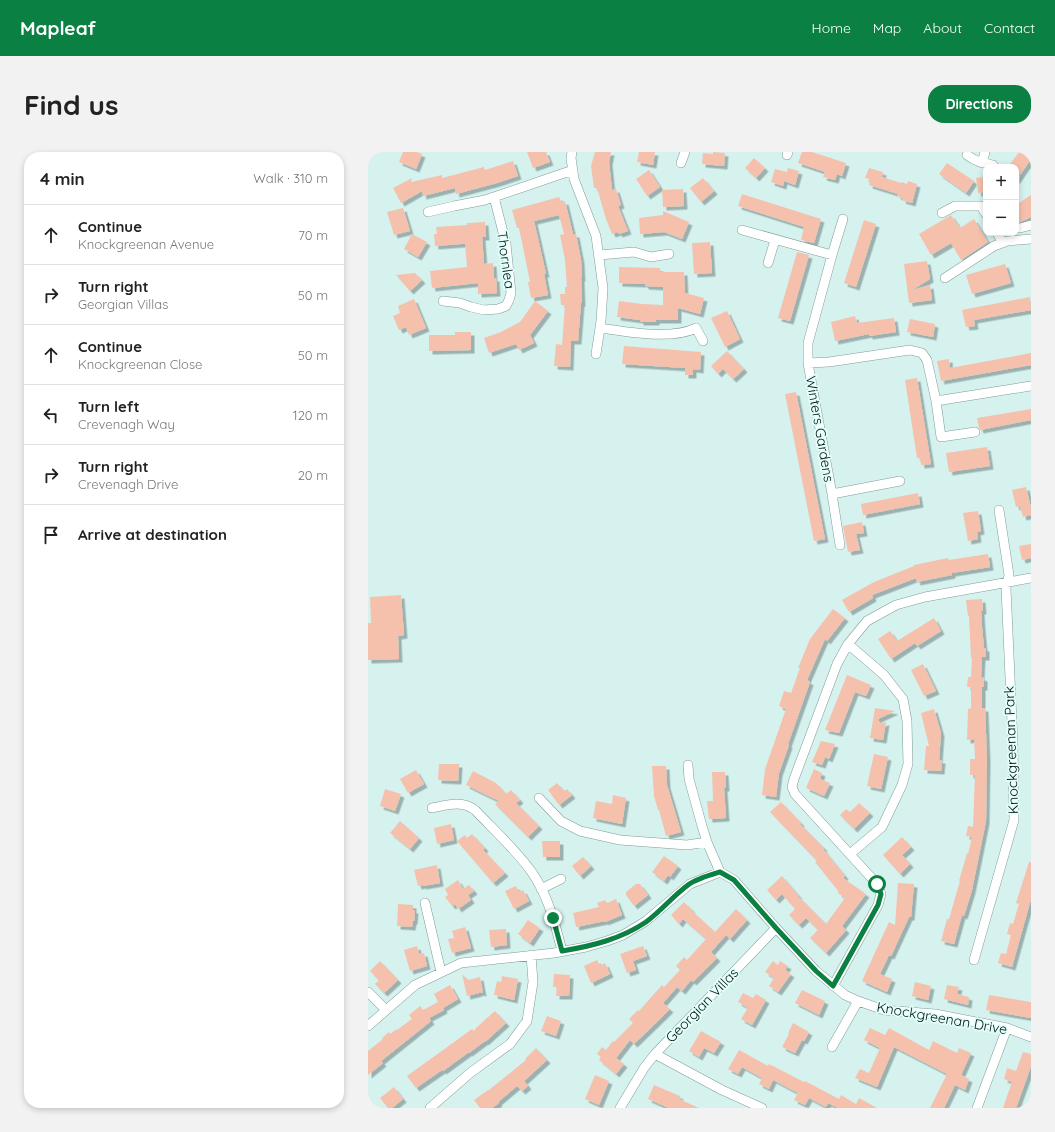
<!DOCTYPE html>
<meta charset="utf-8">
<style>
body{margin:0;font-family:Quicksand,sans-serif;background:#f2f2f2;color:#222}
.controls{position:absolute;right:12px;top:12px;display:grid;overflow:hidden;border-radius:8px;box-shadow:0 2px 6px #0003}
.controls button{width:36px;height:36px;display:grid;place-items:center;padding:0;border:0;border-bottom:1px solid #e0e0e0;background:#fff;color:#222;font:20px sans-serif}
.stop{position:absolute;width:12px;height:12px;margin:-9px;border:3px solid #0b8043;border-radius:50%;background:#fff}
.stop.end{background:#0b8043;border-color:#fff;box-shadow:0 1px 4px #0008}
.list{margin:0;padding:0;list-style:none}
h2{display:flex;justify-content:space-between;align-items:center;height:52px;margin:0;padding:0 16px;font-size:17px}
h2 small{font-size:13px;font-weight:400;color:#767676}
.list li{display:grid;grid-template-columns:26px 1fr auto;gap:12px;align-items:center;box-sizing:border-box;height:60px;padding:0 16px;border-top:1px solid #e0e0e0}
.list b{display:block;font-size:15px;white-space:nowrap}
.list p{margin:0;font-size:13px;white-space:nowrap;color:#767676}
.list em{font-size:13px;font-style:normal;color:#767676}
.icon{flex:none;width:22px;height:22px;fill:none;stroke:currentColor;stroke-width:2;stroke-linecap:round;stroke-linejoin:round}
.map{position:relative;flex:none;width:663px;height:956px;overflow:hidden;border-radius:16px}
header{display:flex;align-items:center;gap:24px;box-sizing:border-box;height:56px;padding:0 20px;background:#0b8043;color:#fff}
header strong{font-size:19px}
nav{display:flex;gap:22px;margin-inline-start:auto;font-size:14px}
.intro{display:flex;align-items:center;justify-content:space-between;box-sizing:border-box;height:96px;padding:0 24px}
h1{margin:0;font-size:28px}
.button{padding:10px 18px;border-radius:16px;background:#0b8043;color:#fff;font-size:14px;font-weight:700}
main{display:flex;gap:24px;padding:0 24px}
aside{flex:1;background:#fff;border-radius:16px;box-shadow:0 2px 6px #0003}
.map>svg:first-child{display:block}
</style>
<header>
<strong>Mapleaf</strong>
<nav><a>Home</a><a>Map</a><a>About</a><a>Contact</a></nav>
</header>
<div class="intro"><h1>Find us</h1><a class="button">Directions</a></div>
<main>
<aside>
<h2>4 min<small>Walk · 310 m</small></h2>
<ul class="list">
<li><svg class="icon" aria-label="ahead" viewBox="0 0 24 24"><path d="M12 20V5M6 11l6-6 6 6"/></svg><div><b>Continue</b><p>Knockgreenan Avenue</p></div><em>70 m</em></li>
<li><svg class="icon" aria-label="right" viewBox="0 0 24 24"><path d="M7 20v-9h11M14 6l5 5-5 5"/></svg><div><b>Turn right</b><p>Georgian Villas</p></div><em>50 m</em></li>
<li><svg class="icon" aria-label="ahead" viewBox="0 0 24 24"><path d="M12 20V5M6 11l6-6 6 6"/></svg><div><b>Continue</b><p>Knockgreenan Close</p></div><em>50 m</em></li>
<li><svg class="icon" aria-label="left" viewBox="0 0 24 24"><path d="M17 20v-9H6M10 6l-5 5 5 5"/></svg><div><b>Turn left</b><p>Crevenagh Way</p></div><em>120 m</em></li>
<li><svg class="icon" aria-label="right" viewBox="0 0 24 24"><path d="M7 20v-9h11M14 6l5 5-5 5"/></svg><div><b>Turn right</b><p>Crevenagh Drive</p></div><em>20 m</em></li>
<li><svg class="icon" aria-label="arrive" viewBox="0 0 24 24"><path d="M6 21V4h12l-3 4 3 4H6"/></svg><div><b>Arrive at destination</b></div></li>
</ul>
</aside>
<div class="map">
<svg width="663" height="956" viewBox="0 0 663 956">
<defs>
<filter id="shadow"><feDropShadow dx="3.5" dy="3.5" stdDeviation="0" flood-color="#0004"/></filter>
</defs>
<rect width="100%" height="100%" fill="#d5f2ef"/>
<path fill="#f6c1ac" filter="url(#shadow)" d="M35 0H49L54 2 48 17 31 10Z
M159 0H178L182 10 165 16Z
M227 0H243L241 10 244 38 248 37 253 53 250 54 260 79 251 82 250 80 244 82 238 67 229 36H226L223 14Z
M271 0H287L285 13 269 10Z
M345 0 357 1 356 14 334 12 335 1 345 2Z
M434 0H444L478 11 474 24 469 22 467 28 455 25 457 20 430 11Z
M651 0H653L663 7 648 29V15H640Z
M386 6 397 16 388 26 377 16Z
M145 9 150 24 129 31 88 42 87 36 55 44 54 39 33 51 25 36 44 26 43 30 74 23V26L116 15 117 18Z
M579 11 606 29 598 41 571 22Z
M420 16 431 19 427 33 416 29 415 34 403 30 407 17 419 20Z
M501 16 515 20 514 25 533 31V30L539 32 540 29 549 32 544 51 534 48 535 46 529 44 530 42 501 33 502 27 497 26Z
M281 18 292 35 279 44 268 27Z
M618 25V40L610 41 608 26Z
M335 26 346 39 333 50 322 36Z
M315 37 316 54 295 55 294 38Z
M374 42 453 67 446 91 433 88 436 75 370 54Z
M663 43V65L648 72V53Z
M191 45 193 50 197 49 205 82H208L213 108 214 126H213L214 151H213L210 189H203L202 215 186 214 188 192 194 193 197 153H193L192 142H197V135H199L197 108 192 83 196 82 191 63 166 69 174 104 178 122H176L180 143 163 146 160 130H162L156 100 151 76H149L144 58Z
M35 56 42 79 26 83 19 60Z
M295 59 321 70 314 87 296 80 272 82 271 66 295 63Z
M583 63 592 76 606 67 620 90 593 108 583 91 563 103 551 82Z
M496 68 508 72 488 135 476 131Z
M117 70 118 85H114L116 112 125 111 126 126H128L129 141 110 142V131L64 136 62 119 99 115 97 92H93L67 94 66 82H69L68 75 99 73V71Z
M44 82 59 90 50 105 36 97Z
M342 90 344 121 326 122 324 91Z
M429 100 441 103 422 169 410 166Z
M559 109 562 127 544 138 562 133 564 148 541 151 536 112Z
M637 112 643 131 604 142 598 123Z
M251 115 292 116V120H316L317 141 336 146 332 162 310 156V168H288V170H272V168L249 165 251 149 274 152 295 153V135L277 134V132L251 131Z
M47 121 54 128 42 139 28 123Z
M662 145 663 158 606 168 607 174 598 175 594 158Z
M46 147 58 176 41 183 38 175 31 178 25 164 32 161 30 154Z
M167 149 180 159 162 183 166 191 151 198 148 192 121 201 116 186 133 180 152 170Z
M359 159 372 187 357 195 343 166Z
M487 164 489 171 526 166 528 180 501 184V182L467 189 463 170Z
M542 167 567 172 565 185 539 180Z
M87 180H103V198L61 199V183H87Z
M256 194 333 200 332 218 325 217V223H317V216L254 212Z
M359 199 376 217 365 227 355 217 350 222 343 214Z
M663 201V213L573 229 569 209 581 207 582 216Z
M549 226 563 312 553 313 552 306H549L537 228Z
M428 240 457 387 446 389 417 242Z
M663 257V268L612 278 611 275 609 266Z
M619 295 622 314 581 320 578 301Z
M658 335 663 356V363L655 365 652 354 648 355 644 338Z
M550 341 552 352 495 363 493 352Z
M610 359 613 379 609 380 610 387 600 389 595 361Z
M494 370 496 381 488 382 492 398 480 400 475 374Z
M663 392V406L654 408 651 394Z
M620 402 622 415 584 421V423L549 430 548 426 504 443 505 446 481 460 474 448 506 430 546 414V413L580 406 581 408Z
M33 443 36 483 30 484 31 507 0 508V471H3L2 445Z
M614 447 615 459H613L614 475 616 496H618V505H614L613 525 616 526V535H614V556H617L619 607 618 669 604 738 596 764 594 763 586 792 573 789 579 767H581L592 729H591L599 701 600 702 604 685 598 684 600 674 605 675 607 623H602V607H607L606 587 599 588 600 557 603 556V535H599L600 525H603L604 506H603L601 464H600L598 448Z
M465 457 477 466 459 489 457 487 439 528 442 530 420 592 421 593 411 621 408 645 394 643 397 617 418 557 411 554 416 539 423 541 432 516H430L442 487Z
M566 466 573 479 549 494 547 491 523 507 510 487 522 479 529 489Z
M555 512 568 539 556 544 543 518Z
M479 523 503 533 498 544 487 540 471 581 457 578Z
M507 556 527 559 510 567 512 571 518 570 515 588 502 586Z
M566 557 573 581 571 608H574L573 619 556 618 558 594H561L553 561Z
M453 589 467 592 461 607 457 605 454 613 444 610Z
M506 602 520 605 513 637 499 634Z
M71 612H91L90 629 70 628Z
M284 614H298L299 633 313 680 298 684 291 658H290L286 644Z
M446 617 454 621 452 627 462 631 456 644 438 636Z
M48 618 56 632 40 641 32 627Z
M105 619 128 631 138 642 143 638 152 648 148 651 171 674 160 685 127 652 131 649 98 633Z
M344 620H357L358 636H356L358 666 341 667 339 649H345Z
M189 631 196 639 199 637 204 643 191 653 180 638Z
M17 637 33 642 27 659 12 654Z
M245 643 258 646 254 672 225 666 228 649 244 652Z
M413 650 433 671 432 672 456 696 455 697 477 724 475 726 498 742 474 774 478 778 458 801 442 786 450 778 438 766 431 773 421 763 427 757 414 742 408 748 399 738 414 724 431 744H430L458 772 477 746 470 741 471 740 447 710 449 709 402 660Z
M491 651 502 661 486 677 472 663 478 657 482 660Z
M32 669 51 686 42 697 22 681Z
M83 672 86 688 69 692 66 676Z
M104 682 117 696 115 698 137 721 125 731 89 689 97 683 99 686Z
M534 685 543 695 534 703 542 712 532 722 515 703Z
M174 689H192V705H175Z
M296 704 310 714 302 725 300 723 296 729 284 720Z
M215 705 223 714 212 724 204 714Z
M661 710H663V747L644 815 630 811 633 801 638 802 643 783 639 782 642 771 645 772 651 752 648 751Z
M69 713 72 731 55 734V733L50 734 46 718Z
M90 728 95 737 101 733 106 739 100 743 103 748 90 757 87 752 84 754 77 745 80 743 77 737Z
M530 731 546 732 543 765H541L523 804 521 803 512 822 524 827 519 840 494 829 521 770 527 773Z
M268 732H272L280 743 266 754 258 743V740Z
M148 734 151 740 155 738 161 749 146 757 137 739Z
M248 747 254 763 237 770V769L208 775 205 761 231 755 229 751 237 748 239 751Z
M316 750 324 758V759L347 780 368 757 379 768 362 787 358 783 343 800 349 806 325 830 323 828 314 839 309 835 295 851 302 857 294 865 266 892 262 888 248 906 256 912 248 922 231 908 233 905 229 902 234 895 238 898 245 889 246 890 265 871 261 867 270 858 271 859 294 833 296 835 312 818 308 814 316 805 319 808 338 787 315 767 311 772 303 763Z
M30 752 45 753V758H47L46 769H45L44 775 29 774Z
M160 768 172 776 162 791 150 782Z
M97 775 103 796 84 801 80 787 86 786 84 779Z
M138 777 139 793 123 795 121 778Z
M49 794 51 802 56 801 59 814 42 819 36 798Z
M275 794 279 804 265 809 268 818 259 821 252 802Z
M229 808 232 814 237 811 242 822 223 831 216 814Z
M12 809 30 828 16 841 7 832 11 828 2 819Z
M405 809 410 813 412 809 420 814 417 818 423 822 410 840 401 834 406 826 397 820Z
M94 822 100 828 112 825 115 841 111 840V841L99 844Z
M186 822 202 823 201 844H188L189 835H185Z
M134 824 150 827 146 848 126 843 129 829 133 830Z
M547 830 563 834 560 848 544 844Z
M82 833 90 847 75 856 76 858 61 866 63 869 13 909 15 911 0 923V899L15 887 14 886 21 880 22 882 29 877V878L44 867 41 863 52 854 55 858 70 850 66 842Z
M579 833 591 835 589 842 601 845 600 853 576 847Z
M434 838 457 849 451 863 427 851Z
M375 841 385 846 388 842 398 848 384 873 373 867 380 856 370 850Z
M621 843 663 850V866L618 858Z
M127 859 138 871 117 890V889L101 901V900L75 919 74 918 48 936 39 924 104 877 106 879 107 878V877L121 864V867L122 863Z
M179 864 193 869 188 884 173 879Z
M425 871 441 880 436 889 434 888 427 901 414 895 421 882 420 881Z
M502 876 517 883 521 876 561 898 565 889 589 901 591 896 603 901 593 923 601 927 597 938 587 933 576 956H562L579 922 526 895 509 935 487 926 492 917 501 921 512 896 496 888Z
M333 879 353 890 346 901 336 896 331 905 321 899Z
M168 896 179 908 156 929 160 934 154 939 149 934 130 950 131 951 124 956H112L106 948 120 938H121L158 908 157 907Z
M371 898 400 914 401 912 436 930 437 929 471 947 473 943 488 952 491 946 509 956H470L460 951 458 955 441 946 437 953 426 948 430 941 405 928 401 937 391 932 394 926 374 915 370 922 360 917Z
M655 900 663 902V914L656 934 648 956H635L644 930 636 927 639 916 648 919Z
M227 923 241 929 231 953 217 947Z
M286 933 312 944 311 947 331 956H301L280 947Z
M26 935 35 947 24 956H20L12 946Z"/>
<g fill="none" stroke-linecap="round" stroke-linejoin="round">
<g stroke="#819c99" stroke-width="10">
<path id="minor" d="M204 0 203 6 206 27 228 84 235 136 233 169 228 202
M419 3 420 0
M599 3C608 10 615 11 625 13
M313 11 317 0
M614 11 617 0
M60 60 86 54 117 48 205 18
M574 61 587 54H613L618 62
M652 76 663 73
M374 78 464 103
M629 81 635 91
M231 103 266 100 283 105 301 102
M400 111 407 88
M577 126 626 94 639 89 663 87
M75 149 92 151 103 155 116 158 130 157 138 154 141 148 143 141 138 92 126 45
M232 176C259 180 304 188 328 176L335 189
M440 211 461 210 542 198 554 201 559 208 568 249 573 285 607 280
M568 249 663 234
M464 342 532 329
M472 393 464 342 443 228 440 211V191L464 103 475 67
M480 492 516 523 535 547 539 569 540 612 534 633 514 675 482 702
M320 613 321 627 334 674 339 690 352 720 366 728 408 776
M171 646 193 669 212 679 252 688 319 693 339 690
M64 656C80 653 93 648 107 658 126 678 147 697 163 719 180 743 187 771 194 799
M173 737 193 727
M57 751 73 820
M606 808 646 668 645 593 638 436 641 423 631 358
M465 834 510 753 513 742 509 732 427 642 424 635 426 627 469 512 480 492 499 469 528 453 557 445 663 426
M0 840 18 858
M0 874 47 833 93 811 186 801 218 795 239 789 255 783 278 769 322 732 352 720
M464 895 490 849
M62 956 102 921 142 892 159 869 165 830 163 803
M252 956 276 916 287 902
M394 956 354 938 287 902 408 776 448 819 477 843 490 849 516 858 567 862 624 873 639 876 663 885
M609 956 639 876"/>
</g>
<use href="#minor" stroke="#fff" stroke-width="9"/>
</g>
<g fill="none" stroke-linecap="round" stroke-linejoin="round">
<path stroke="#0b8043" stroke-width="5" d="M185 766 194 799C224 794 253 787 278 770 293 759 305 744 320 733 328 727 342 723 352 720L366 728 408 776 448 819 465 834 510 753 513 742 509 732"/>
</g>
<g text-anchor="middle" stroke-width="3.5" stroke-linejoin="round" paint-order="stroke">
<g font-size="14" fill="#081211" stroke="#e2fffc">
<text transform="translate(138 108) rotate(82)" y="5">Thornlea</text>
<text transform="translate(452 277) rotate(80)" y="5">Winters Gardens</text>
<text transform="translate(643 598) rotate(-92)" y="5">Knockgreenan Park</text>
<text transform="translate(334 853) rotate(-46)" y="5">Georgian Villas</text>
<text transform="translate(574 866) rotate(10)" y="5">Knockgreenan Drive</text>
</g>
</g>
</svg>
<div class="controls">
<button>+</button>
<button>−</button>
</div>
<div class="stop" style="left:509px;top:732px"></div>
<div class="stop end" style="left:185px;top:766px"></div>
</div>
</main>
